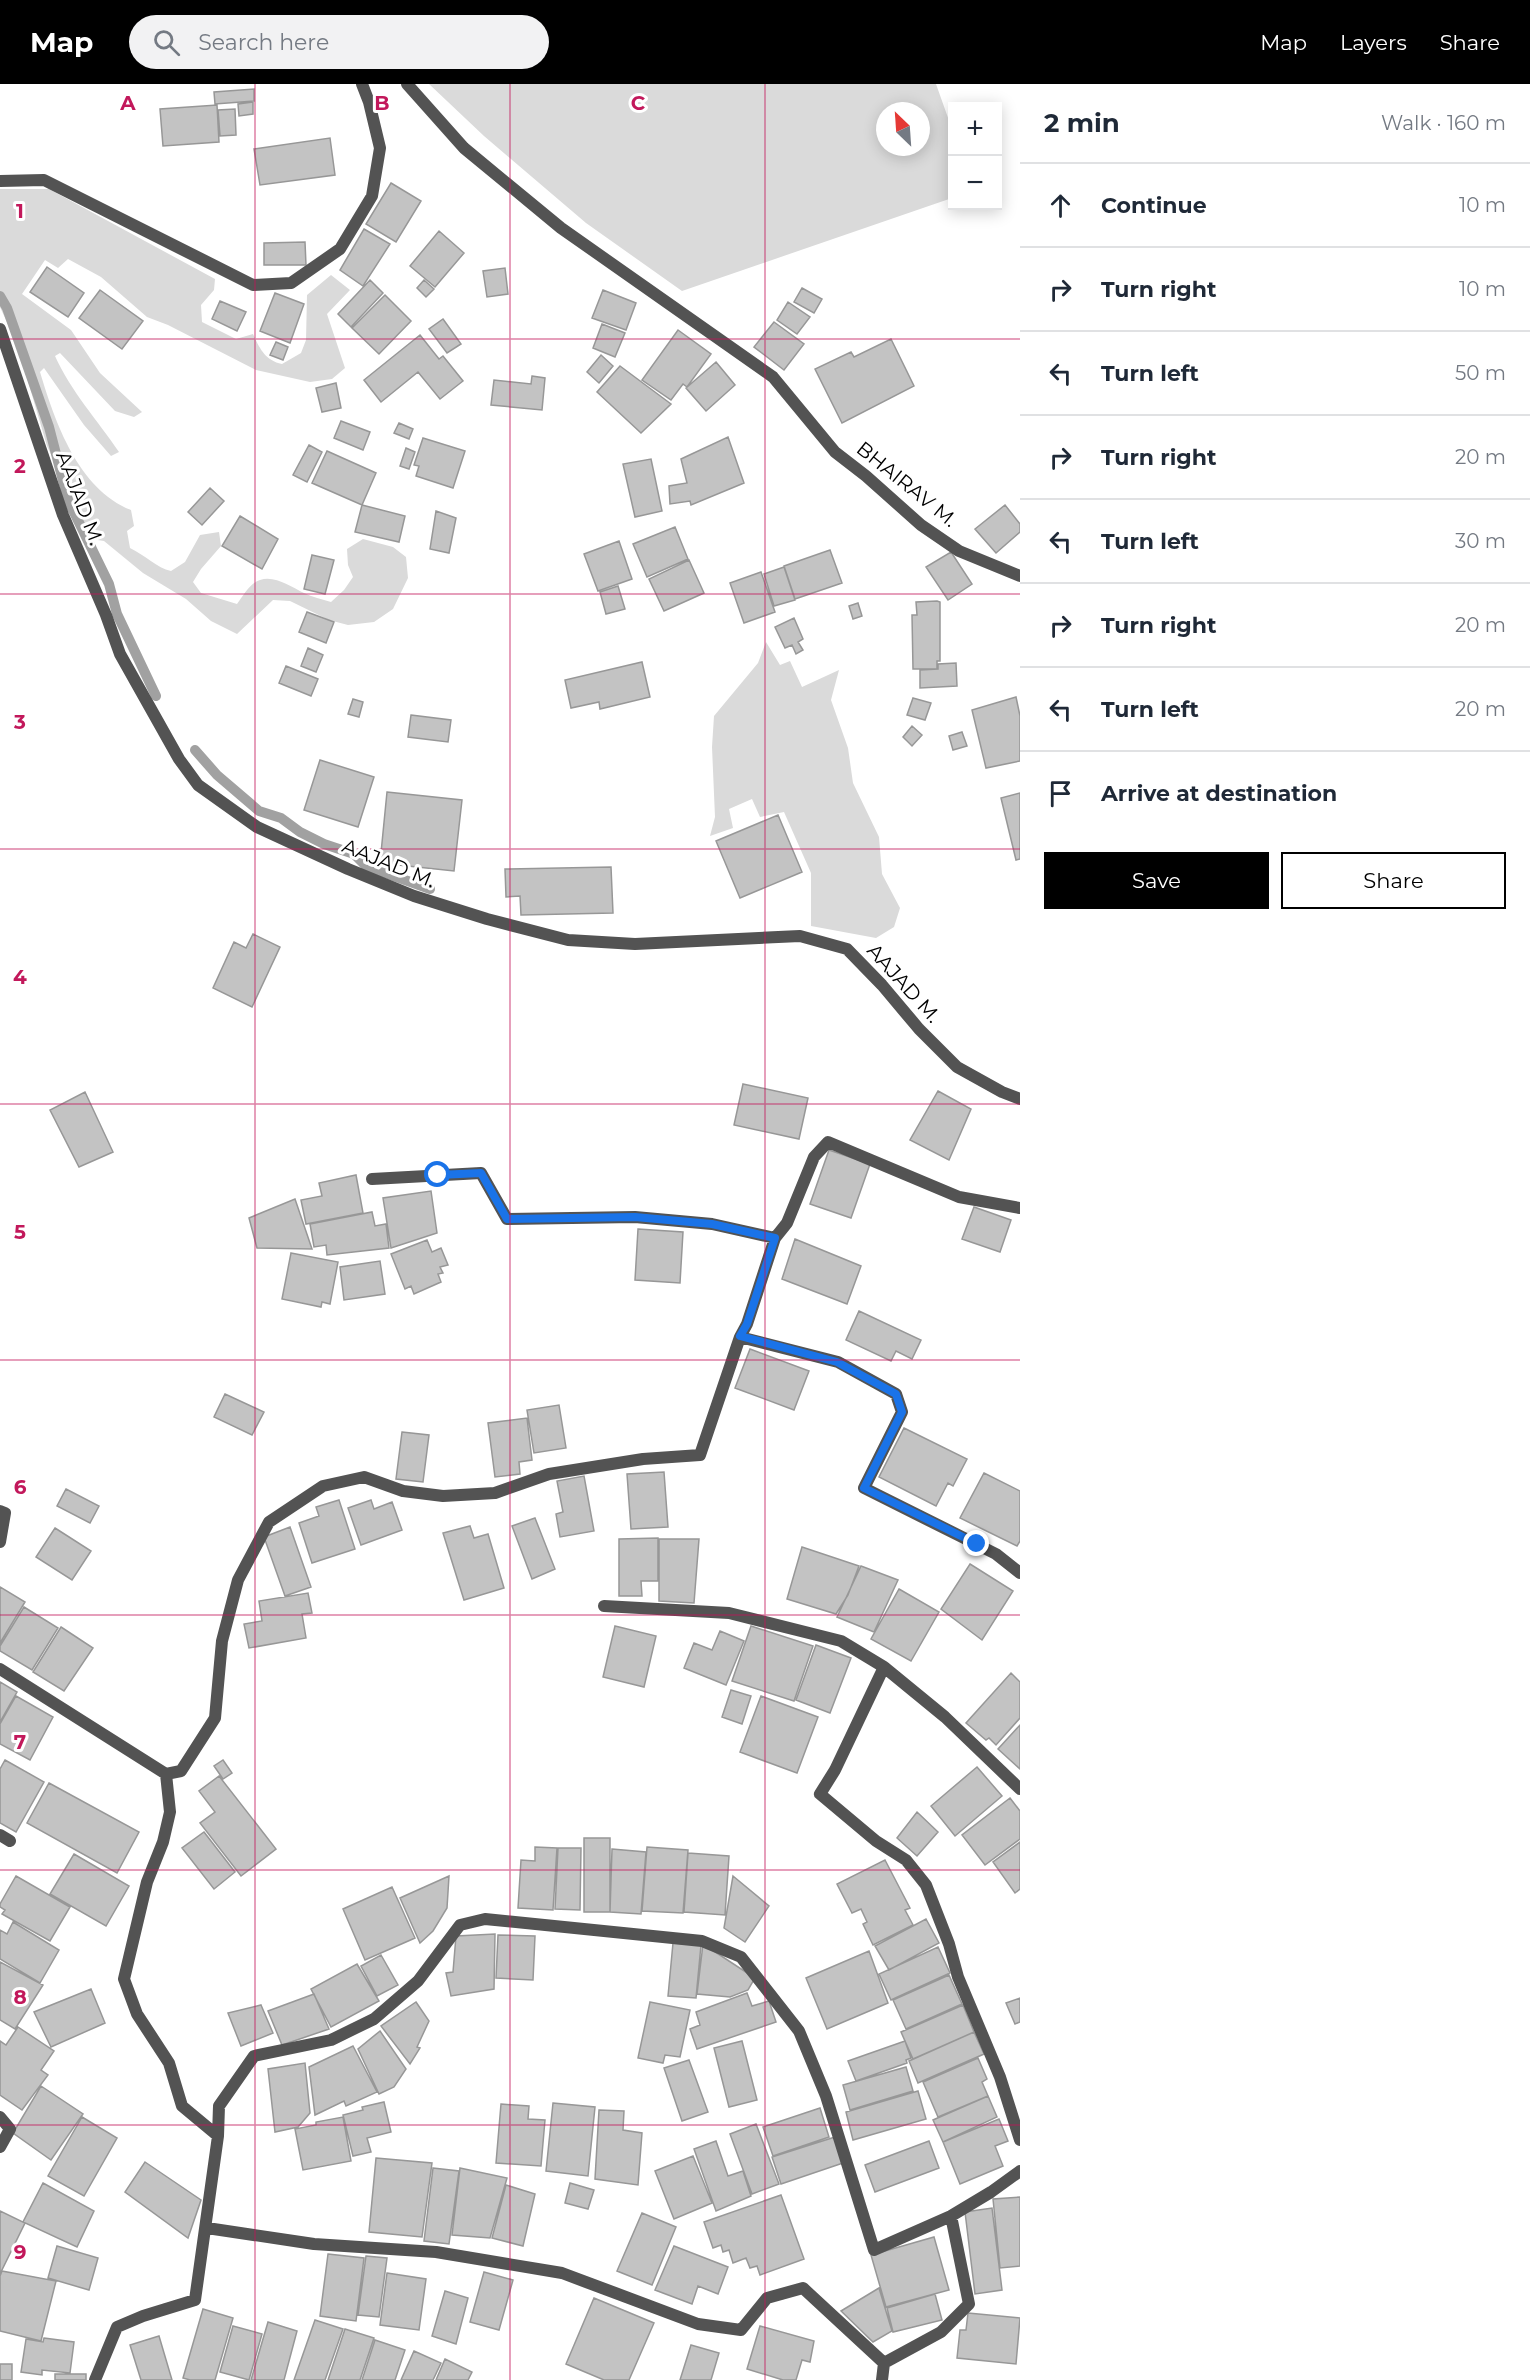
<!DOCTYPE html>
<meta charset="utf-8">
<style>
body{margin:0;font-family:Montserrat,sans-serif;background:#f2f2f3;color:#1f2937}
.controls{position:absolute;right:18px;top:18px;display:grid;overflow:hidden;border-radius:0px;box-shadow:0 3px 15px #0003}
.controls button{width:54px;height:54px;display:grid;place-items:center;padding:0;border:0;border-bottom:2px solid #e0e1e3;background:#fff;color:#1f2937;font:30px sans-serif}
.compass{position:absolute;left:876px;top:18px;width:54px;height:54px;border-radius:50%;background:#fff;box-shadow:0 3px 15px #0003;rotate:335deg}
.stop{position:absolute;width:18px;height:18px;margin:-14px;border:4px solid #1a73e8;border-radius:50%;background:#fff}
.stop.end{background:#1a73e8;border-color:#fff;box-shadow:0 2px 6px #0008}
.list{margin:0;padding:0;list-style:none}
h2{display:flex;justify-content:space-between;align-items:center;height:78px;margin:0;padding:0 24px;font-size:26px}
h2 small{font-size:20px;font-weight:400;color:#747a83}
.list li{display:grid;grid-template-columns:39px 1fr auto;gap:18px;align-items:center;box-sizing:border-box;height:84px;padding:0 24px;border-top:2px solid #e0e1e3}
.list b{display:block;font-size:22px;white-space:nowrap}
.list em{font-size:20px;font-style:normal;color:#747a83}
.actions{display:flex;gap:12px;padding:18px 24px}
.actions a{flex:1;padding:14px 0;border:2px solid #000;border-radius:0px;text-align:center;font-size:21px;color:#000}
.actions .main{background:#000;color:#fff}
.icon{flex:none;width:33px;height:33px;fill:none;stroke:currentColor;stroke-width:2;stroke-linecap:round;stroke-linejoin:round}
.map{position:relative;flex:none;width:1020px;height:2296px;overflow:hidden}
header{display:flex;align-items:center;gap:36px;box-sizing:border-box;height:84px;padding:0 30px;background:#000;color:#fff}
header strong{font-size:28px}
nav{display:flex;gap:33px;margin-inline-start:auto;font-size:21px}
.search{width:420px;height:54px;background:#f2f2f3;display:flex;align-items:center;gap:15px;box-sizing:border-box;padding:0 21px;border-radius:33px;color:#747a83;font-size:22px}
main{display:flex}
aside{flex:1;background:#fff}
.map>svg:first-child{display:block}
</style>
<header>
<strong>Map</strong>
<div class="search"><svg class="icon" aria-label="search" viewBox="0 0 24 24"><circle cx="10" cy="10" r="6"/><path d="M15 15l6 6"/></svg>Search here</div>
<nav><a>Map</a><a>Layers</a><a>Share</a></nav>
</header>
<main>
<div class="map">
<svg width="1020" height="2296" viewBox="0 0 1020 2296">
<rect width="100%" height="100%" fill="#fff"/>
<path fill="#dadada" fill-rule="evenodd" d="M429 0H936L952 45V114L682 207 586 139 484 52ZM885 27H921V63H885Z
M0 105H49L215 195 214 206 201 221 202 238 236 255 253 250C260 265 265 276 282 280L301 269 306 256 307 211 331 191 350 206 327 230 345 284 332 295 310 298 256 286 168 241 147 233 101 193 68 175 58 184 45 176 22 210 71 246 100 289 142 328 134 333 115 327 60 269 55 272C70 306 98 337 119 368L111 372 84 341 44 284 40 288C55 338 78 405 131 426L134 442 127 447 130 464C145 471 157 484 171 487L185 478 200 451 219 448 221 462 201 485 193 498 201 509 237 520C243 512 250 499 260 496 275 491 291 503 304 509 312 513 322 515 331 518L344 506 353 493 348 481 347 465 363 455 393 463 406 473 408 494 393 525 374 538 348 541 329 536 290 517 273 516 237 550 211 537 186 515 143 489 104 457 91 455 47 362 17 260 0 223Z
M766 558 780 581 790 577 802 603 839 586 831 616 848 664 853 699 879 753 882 790 900 824 894 843 876 854 811 842V789L784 728 760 733 752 715 729 725 733 744 710 752 715 733 712 663 714 632 758 579Z"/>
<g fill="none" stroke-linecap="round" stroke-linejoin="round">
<path stroke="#a1a1a1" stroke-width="10" d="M0 212 7 224 49 343 68 416 109 500 117 530 156 612
M195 666 217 691 259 727 281 734 300 748 324 760 354 770 366 782 430 805"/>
</g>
<path fill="#c3c3c3" stroke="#979797" stroke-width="1.5" d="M254 5V17L215 20 214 8Z
M253 18V30L239 32 238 20Z
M217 21 219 58 163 62 160 25Z
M235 25 236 51 220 52 218 26Z
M330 54 335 91 260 101 254 65Z
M391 99 421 117 396 158 366 140Z
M364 145 390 160 363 202 340 186Z
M439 147 464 169 435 203 410 182Z
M305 158 306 181H264V159Z
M47 183 84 209 68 233 30 208Z
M505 184 508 210 487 213 483 187Z
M370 196 383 209 351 243 338 230Z
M424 196 434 205 426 213 417 204Z
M802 204 822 215 814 229 794 218Z
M100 206 143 237 122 265 79 234Z
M603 206 636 219 626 246 592 234Z
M275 209 304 220 290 259 260 247Z
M385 211 411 237 379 270 352 244Z
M220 217 246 228 237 247 212 235Z
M788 218 810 233 797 250 777 236Z
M443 235 461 260 447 269 429 245Z
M774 238 804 260 784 286 754 263Z
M602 240 625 249 615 273 593 264Z
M678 246 711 270 687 303 683 300 671 316 642 296Z
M420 251 439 275 443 272 463 297 440 315 418 288 381 318 364 296Z
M891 255 914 302 842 339 815 285 851 268 854 273Z
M276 258 288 263 283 276 270 271Z
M601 271 613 282 599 299 587 288Z
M716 278 735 301 706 327 686 304Z
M620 282 671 320 641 349 597 308Z
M532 292 545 294 542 326 491 321 494 296 531 300Z
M336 299 341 324 322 328 316 304Z
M341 337 370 348 363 366 334 354Z
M399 339 413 345 409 355 394 349Z
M728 353 744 399 691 421 690 417 670 420 669 402 687 399 681 375Z
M423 354 465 367 453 404 416 392 419 382 414 381Z
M309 361 322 368 307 398 293 391Z
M406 364 415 368 409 385 400 382Z
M327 367 376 389 362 421 312 399Z
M651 375 662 427 635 433 623 380Z
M210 404 224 417 202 441 188 428Z
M362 421 405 432 399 458 355 448Z
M1005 421 1020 440V448L996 469 975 445Z
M436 427 456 434 449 469 430 465Z
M240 432 278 455 262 485 222 462Z
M675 443 688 475 647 493 633 460Z
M619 457 632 495 598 507 584 470Z
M830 466 842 499 795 515 784 482Z
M951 468 972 500 948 516 926 483Z
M312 471 334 476 325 510 304 505Z
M689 476 704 509 664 527 649 495Z
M784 483 795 516 774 522 764 490Z
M761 488 775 528 744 539 730 499Z
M618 502 625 525 606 530 600 508Z
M937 517 940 518V577H937V585H913L912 531H917L916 518Z
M858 519 862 532 853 535 849 522Z
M307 528 334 538 326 559 299 548Z
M794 534 803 555 798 558 803 566 796 570 792 561 785 564 775 543Z
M308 564 323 571 316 588 301 582Z
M642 578 650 613 600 625 599 618 571 624 565 596Z
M956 579 957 602 920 604V586L938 585V580Z
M286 582 318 595 311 612 279 599Z
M1016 613 1020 632V677L986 684 972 626Z
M913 614 931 619 925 636 907 631Z
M353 615 363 618 359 633 348 630Z
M411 631 451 636 448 658 408 653Z
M912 642 922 651 912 662 903 653Z
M962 648 967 662 953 666 949 652Z
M320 676 374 693 358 743 304 726Z
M387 708 462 716 454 787 380 779Z
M1020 709V775L1016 776 1001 714Z
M778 731 802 788 740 814 716 757Z
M611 783 613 829 521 831 520 812 506 813 505 785Z
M253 850 280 863 252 923 213 904 234 858 246 864Z
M743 1000 808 1014 799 1055 734 1041Z
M938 1007 971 1025 949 1076 910 1056Z
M85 1008 113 1068 79 1083 50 1026Z
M829 1066 870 1080 851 1134 810 1120Z
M356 1091 363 1129 306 1140 301 1116 322 1112 319 1099Z
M431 1107 437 1149 391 1164 383 1114Z
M295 1115 312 1165 257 1164 249 1134Z
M974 1123 1011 1136 1000 1168 962 1155Z
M372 1128 375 1142 386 1140 389 1164 327 1171 326 1161 314 1163 310 1140Z
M638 1145 683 1148 680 1199 635 1196Z
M795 1155 861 1182 847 1220 782 1195Z
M427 1156 432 1168 441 1164 448 1181 440 1183 443 1189 438 1190 441 1198 414 1210 411 1202 405 1205 391 1170Z
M291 1169 338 1178 330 1220 322 1218 321 1223 282 1215Z
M380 1177 385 1210 344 1216 340 1183Z
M859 1227 921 1256 912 1275 896 1267 891 1277 846 1256Z
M750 1265 809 1287 794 1326 735 1304Z
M225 1310 264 1328 252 1351 214 1333Z
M559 1321 566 1364 534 1369 527 1326Z
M527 1334 532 1376 519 1378 520 1390 495 1393 488 1339Z
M904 1344 967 1375 953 1402 948 1399 936 1422 879 1393Z
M402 1348 429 1351 423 1398 396 1395Z
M664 1388 668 1443 631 1445 627 1390Z
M984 1389 1020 1407V1457L1017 1462 960 1434Z
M584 1392 594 1447 560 1453 556 1430 563 1428 557 1397Z
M66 1405 99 1422 90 1439 57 1422Z
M339 1416 355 1465 312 1479 299 1439 319 1432 316 1423Z
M371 1416 374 1425 392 1418 402 1446 361 1461 348 1424Z
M535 1434 555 1485 532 1495 512 1442Z
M470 1442 474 1454 488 1450 504 1504 464 1516 443 1449Z
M290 1443 311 1503 285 1512 264 1453Z
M55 1444 91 1467 72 1496 36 1473Z
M658 1454V1497H641L642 1512H619V1455Z
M659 1455H699L694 1519 659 1517Z
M802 1463 859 1482 848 1511 836 1530 787 1515Z
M970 1480 1013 1507 982 1556 941 1525Z
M861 1482 898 1496 874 1548 837 1533Z
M0 1503 25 1518 0 1559Z
M899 1505 939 1528 911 1577 871 1555Z
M308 1509 312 1529 302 1530 306 1554 249 1564 244 1540 262 1537 259 1517Z
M24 1523 58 1544 32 1586 0 1567V1562Z
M615 1542 656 1552 644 1603 603 1593Z
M751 1542 813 1562 794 1617 732 1597Z
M61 1543 93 1564 64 1607 33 1588Z
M720 1547 744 1557 726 1601 684 1584 694 1559 712 1566Z
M816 1561 851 1574 830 1629 796 1616Z
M1011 1589 1020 1598V1634L996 1661 989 1654 986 1656 966 1639Z
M0 1598 17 1608 0 1638Z
M731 1606 751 1612 742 1640 722 1633Z
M16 1612 53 1633 30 1676 0 1660V1640Z
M761 1612 818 1633 797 1689 740 1668Z
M1020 1641V1685L998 1665Z
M5 1676 44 1698 16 1748 0 1739V1685Z
M223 1676 232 1689 223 1695 214 1682Z
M977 1683 1002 1712 955 1752 931 1722Z
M219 1692 276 1765 241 1792 200 1739 215 1728 199 1707Z
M49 1699 139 1748 117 1789 27 1739Z
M1010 1714 1020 1727V1755L985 1781 962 1751Z
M917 1728 938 1748 917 1772 897 1754Z
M204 1748 235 1788 214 1805 182 1764Z
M584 1754H610V1828H584Z
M1020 1758V1805L1015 1809 993 1778Z
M535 1763 557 1764 553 1826 518 1824 521 1776 535 1777Z
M647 1763 688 1766 683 1829 642 1827Z
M558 1764H581L580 1826 555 1825Z
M612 1765 646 1768 641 1830 610 1828Z
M688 1769 729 1772 725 1831 684 1828Z
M74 1770 129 1802 106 1842 50 1810Z
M885 1776 910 1824 905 1826 913 1841 873 1861 863 1840 867 1838 861 1825 852 1829 837 1800Z
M16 1792 70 1823 50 1857 2 1830 5 1826 0 1823V1820Z
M449 1792 447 1824 433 1847 420 1859 400 1814Z
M733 1792 769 1822 745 1858 724 1844Z
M392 1803 415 1854 365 1876 343 1825Z
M926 1835 939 1859 889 1886 875 1862Z
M13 1838 59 1866 40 1899 0 1875V1846L7 1850Z
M495 1850 494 1905 451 1912 446 1889 453 1888 456 1852Z
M498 1851 535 1852 533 1896 496 1894Z
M673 1859 701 1861 696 1914 668 1912Z
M703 1860 755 1894 748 1906 730 1913 697 1910Z
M938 1863 950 1889 891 1916 879 1890Z
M869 1867 888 1919 827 1945 806 1894Z
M381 1871 398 1901 377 1912 361 1882Z
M0 1878 43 1901 15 1945 0 1936Z
M357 1880 379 1917 331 1943 311 1905Z
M949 1891 962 1920 906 1945 893 1916Z
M91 1905 105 1939 51 1963 34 1928Z
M747 1909 752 1922 769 1917 776 1938 697 1965 690 1945 700 1941 696 1928Z
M314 1910 329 1945 282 1961 268 1927Z
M1020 1914V1938L1015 1940 1006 1919Z
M416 1918 429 1937 417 1963 420 1964 410 1980 381 1942Z
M650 1918 690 1926 680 1973 665 1971 663 1979 638 1974Z
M261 1921 273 1949 241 1962 228 1929Z
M963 1921 974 1948 913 1975 901 1948Z
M18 1943 54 1967 41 1986 48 1991 22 2026 0 2011V1957L6 1961Z
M380 1947 406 1985 394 2003 379 2010 358 1965Z
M974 1948 984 1970 918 1999 909 1977Z
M742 1957 757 2016 729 2023 714 1964Z
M905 1957 911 1974 906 1976 907 1979 856 1997 848 1977Z
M353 1962 377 2008 346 2022 344 2017 315 2031 309 1983Z
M978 1974 987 1995 982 1998 988 2012 938 2033 923 1998Z
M689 1976 708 2028 682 2037 664 1984Z
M305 1979 310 2029 298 2043 275 2048 268 1985Z
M906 1983 913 2007 850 2026 843 2001Z
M41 2002 83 2030 51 2076 13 2049Z
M918 2007 926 2035 853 2056 846 2028Z
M988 2012 997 2033 943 2058 933 2036Z
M384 2018 391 2048 367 2054 371 2068 353 2072 343 2031 363 2026 362 2023Z
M553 2019 595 2023 588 2092 546 2087Z
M501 2020 529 2022 528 2035 545 2036 541 2082 496 2079Z
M820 2024 829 2053 773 2072 763 2043Z
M599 2026 624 2027 623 2046 642 2049 638 2101 595 2095Z
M82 2033 117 2054 84 2112 48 2092Z
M343 2033 351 2077 303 2086 295 2045 316 2041V2038Z
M999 2035 1008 2057 995 2062 1003 2082 960 2100 943 2058Z
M756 2040 779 2100 752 2110 730 2050Z
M835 2053 843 2079 781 2100 772 2073Z
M716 2057 728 2092 743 2087 751 2112 716 2127 694 2065Z
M929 2057 939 2084 875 2108 865 2081Z
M693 2072 712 2119 674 2135 655 2087Z
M376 2074 432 2079 422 2153 369 2148Z
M145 2078 201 2116 188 2154 125 2108Z
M433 2084 459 2087 449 2160 424 2157Z
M460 2084 507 2094 490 2154 452 2151Z
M43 2099 94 2127 77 2163 23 2138Z
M570 2099 594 2106 588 2125 565 2119Z
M506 2101 535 2110 523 2162 492 2154Z
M781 2111 804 2175 760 2191 757 2182 750 2184 746 2174 733 2179 729 2166 723 2168 721 2161 713 2164 704 2138Z
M1020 2113V2182L1000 2184 993 2115Z
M992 2124 1002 2206 975 2210 965 2128Z
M0 2127 25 2139 0 2190Z
M642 2129 676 2143 652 2201 617 2187Z
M934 2153 949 2206 886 2223 871 2171Z
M57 2162 98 2174 89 2206 48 2194Z
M674 2162 728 2183 718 2210 698 2202 692 2220 655 2206Z
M328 2170 364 2174 356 2237 320 2232Z
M366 2172 387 2174 379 2233 358 2231Z
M2 2187 56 2197 41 2257 0 2247V2192Z
M484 2188 513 2196 499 2246 470 2238Z
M387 2189 426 2195 419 2246 380 2241Z
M879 2204 892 2247 873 2258 841 2227Z
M445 2207 468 2214 456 2260 432 2252Z
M935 2210 942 2236 893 2248 887 2224Z
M594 2214 654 2239 629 2296H604L566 2280Z
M203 2225 233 2234 215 2296H190L183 2294Z
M968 2229 1020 2234 1016 2280 957 2274 960 2246H966Z
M315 2236 343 2245 325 2296H294Z
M268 2238 297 2247 284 2296H251Z
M233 2242 262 2250 249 2296 220 2288Z
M760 2242 814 2257 810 2278 802 2276 796 2296H783L747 2285Z
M345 2245 374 2254 360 2296H328Z
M159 2252 172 2296H141L130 2261Z
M44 2254 74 2258 70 2289 42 2286V2291L21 2288 26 2255 43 2258Z
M375 2256 405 2266 395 2296H362Z
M691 2261 719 2269 711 2296H680Z
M414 2267 441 2279 433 2296H401Z
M445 2275 472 2288 468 2296H436Z
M0 2280H12V2296H0Z
M55 2290H86V2296H55Z"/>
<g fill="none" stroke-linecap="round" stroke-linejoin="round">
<path stroke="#535353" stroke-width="12" d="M407 0 464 64 561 144 773 293 835 368 866 392 921 441 959 467 1020 492
M0 97 44 96 253 201 291 199 340 165 372 112 380 64 369 18 362 0
M0 245 63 431 106 531 120 570 179 675 198 701 257 743 348 785 414 812 487 835 568 856 635 860 800 852 847 865 882 901 919 945 957 983 1002 1008 1020 1015
M372 1095 481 1089 507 1135 635 1133 712 1140 775 1154
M740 1253 838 1278 896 1310 902 1328 864 1404 996 1470 1020 1489
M0 1427 5 1429 0 1458
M604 1522 729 1529 841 1557 884 1583 835 1686 820 1710 876 1757 906 1776 926 1801 949 1860 958 1893 1000 1993 1020 2056
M884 1583 945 1633 1020 1705
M0 1585 166 1690 181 1687 215 1634 222 1557 238 1496 269 1438 323 1402 364 1393 403 1407 443 1412 495 1409 549 1390 643 1375 700 1371 740 1253 747 1240 775 1154 787 1139 814 1073 828 1058 959 1113 1020 1124
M166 1690 170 1728 163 1758 147 1798 124 1895 137 1930 169 1979 182 2022 218 2052
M0 1751 10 1757
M0 2033 10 2045 0 2063
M207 2144 314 2160 436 2168 562 2189 698 2240 741 2246 767 2214 803 2204 884 2279 882 2296
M884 2279 941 2248 969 2220 951 2132
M95 2296 117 2243 143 2232 195 2216 218 2052 219 2022 254 1972 331 1956 374 1935 418 1897 460 1841 485 1835 702 1857 741 1873 799 1947 826 2012 874 2166 951 2132 991 2108 1020 2087"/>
</g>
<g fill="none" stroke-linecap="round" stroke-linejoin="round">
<path stroke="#1a73e8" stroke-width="8" d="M438 1091 481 1089 507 1135 635 1133 712 1140 775 1154 747 1240 740 1252 837 1278 896 1310 902 1328 864 1404 977 1460"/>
</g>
<path fill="none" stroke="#c2185b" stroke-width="1.5" stroke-opacity="0.55" d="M255 0V2296M510 0V2296M765 0V2296M0 255H1020M0 510H1020M0 765H1020M0 1020H1020M0 1276H1020M0 1531H1020M0 1786H1020M0 2041H1020"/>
<g text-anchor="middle" stroke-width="6" stroke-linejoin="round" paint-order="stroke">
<g font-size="20" fill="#000" stroke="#fff">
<text transform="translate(907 400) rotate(39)" y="7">BHAIRAV M.</text>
<text transform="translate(80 414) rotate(69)" y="7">AAJAD M.</text>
<text transform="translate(389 779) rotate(22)" y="7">AAJAD M.</text>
<text transform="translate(904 899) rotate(48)" y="7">AAJAD M.</text>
</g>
</g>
<g font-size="20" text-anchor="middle" font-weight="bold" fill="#c2185b" stroke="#fff" stroke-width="6" stroke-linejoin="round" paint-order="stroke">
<text x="128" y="26">A</text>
<text x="382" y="26">B</text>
<text x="638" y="26">C</text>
<text x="20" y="134">1</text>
<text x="20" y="389">2</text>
<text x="20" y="645">3</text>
<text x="20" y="900">4</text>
<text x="20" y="1155">5</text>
<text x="20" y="1410">6</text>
<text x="20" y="1665">7</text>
<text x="20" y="1920">8</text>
<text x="20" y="2175">9</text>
</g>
</svg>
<div class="controls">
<button>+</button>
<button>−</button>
</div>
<svg class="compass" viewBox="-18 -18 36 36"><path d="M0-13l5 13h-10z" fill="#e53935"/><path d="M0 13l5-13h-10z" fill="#747a83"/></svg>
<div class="stop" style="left:438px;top:1091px"></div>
<div class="stop end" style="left:977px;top:1460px"></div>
</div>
<aside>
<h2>2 min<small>Walk · 160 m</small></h2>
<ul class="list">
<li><svg class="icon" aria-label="ahead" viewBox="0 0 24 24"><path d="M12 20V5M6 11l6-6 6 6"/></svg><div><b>Continue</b></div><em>10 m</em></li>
<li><svg class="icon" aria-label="right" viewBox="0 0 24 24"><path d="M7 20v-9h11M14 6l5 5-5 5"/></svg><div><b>Turn right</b></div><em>10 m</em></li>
<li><svg class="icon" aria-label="left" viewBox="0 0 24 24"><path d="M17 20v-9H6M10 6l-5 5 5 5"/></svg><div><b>Turn left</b></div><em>50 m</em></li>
<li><svg class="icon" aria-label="right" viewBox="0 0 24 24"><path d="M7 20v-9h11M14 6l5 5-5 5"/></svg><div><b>Turn right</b></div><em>20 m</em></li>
<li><svg class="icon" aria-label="left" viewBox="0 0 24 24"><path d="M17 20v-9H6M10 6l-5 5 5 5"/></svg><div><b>Turn left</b></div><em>30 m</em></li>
<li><svg class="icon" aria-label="right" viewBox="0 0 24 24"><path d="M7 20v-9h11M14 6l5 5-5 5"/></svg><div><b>Turn right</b></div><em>20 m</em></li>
<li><svg class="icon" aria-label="left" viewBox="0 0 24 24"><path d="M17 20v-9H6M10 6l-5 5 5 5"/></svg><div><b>Turn left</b></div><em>20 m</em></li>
<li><svg class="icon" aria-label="arrive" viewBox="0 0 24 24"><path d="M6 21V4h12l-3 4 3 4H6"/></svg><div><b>Arrive at destination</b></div></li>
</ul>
<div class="actions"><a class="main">Save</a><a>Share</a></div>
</aside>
</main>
